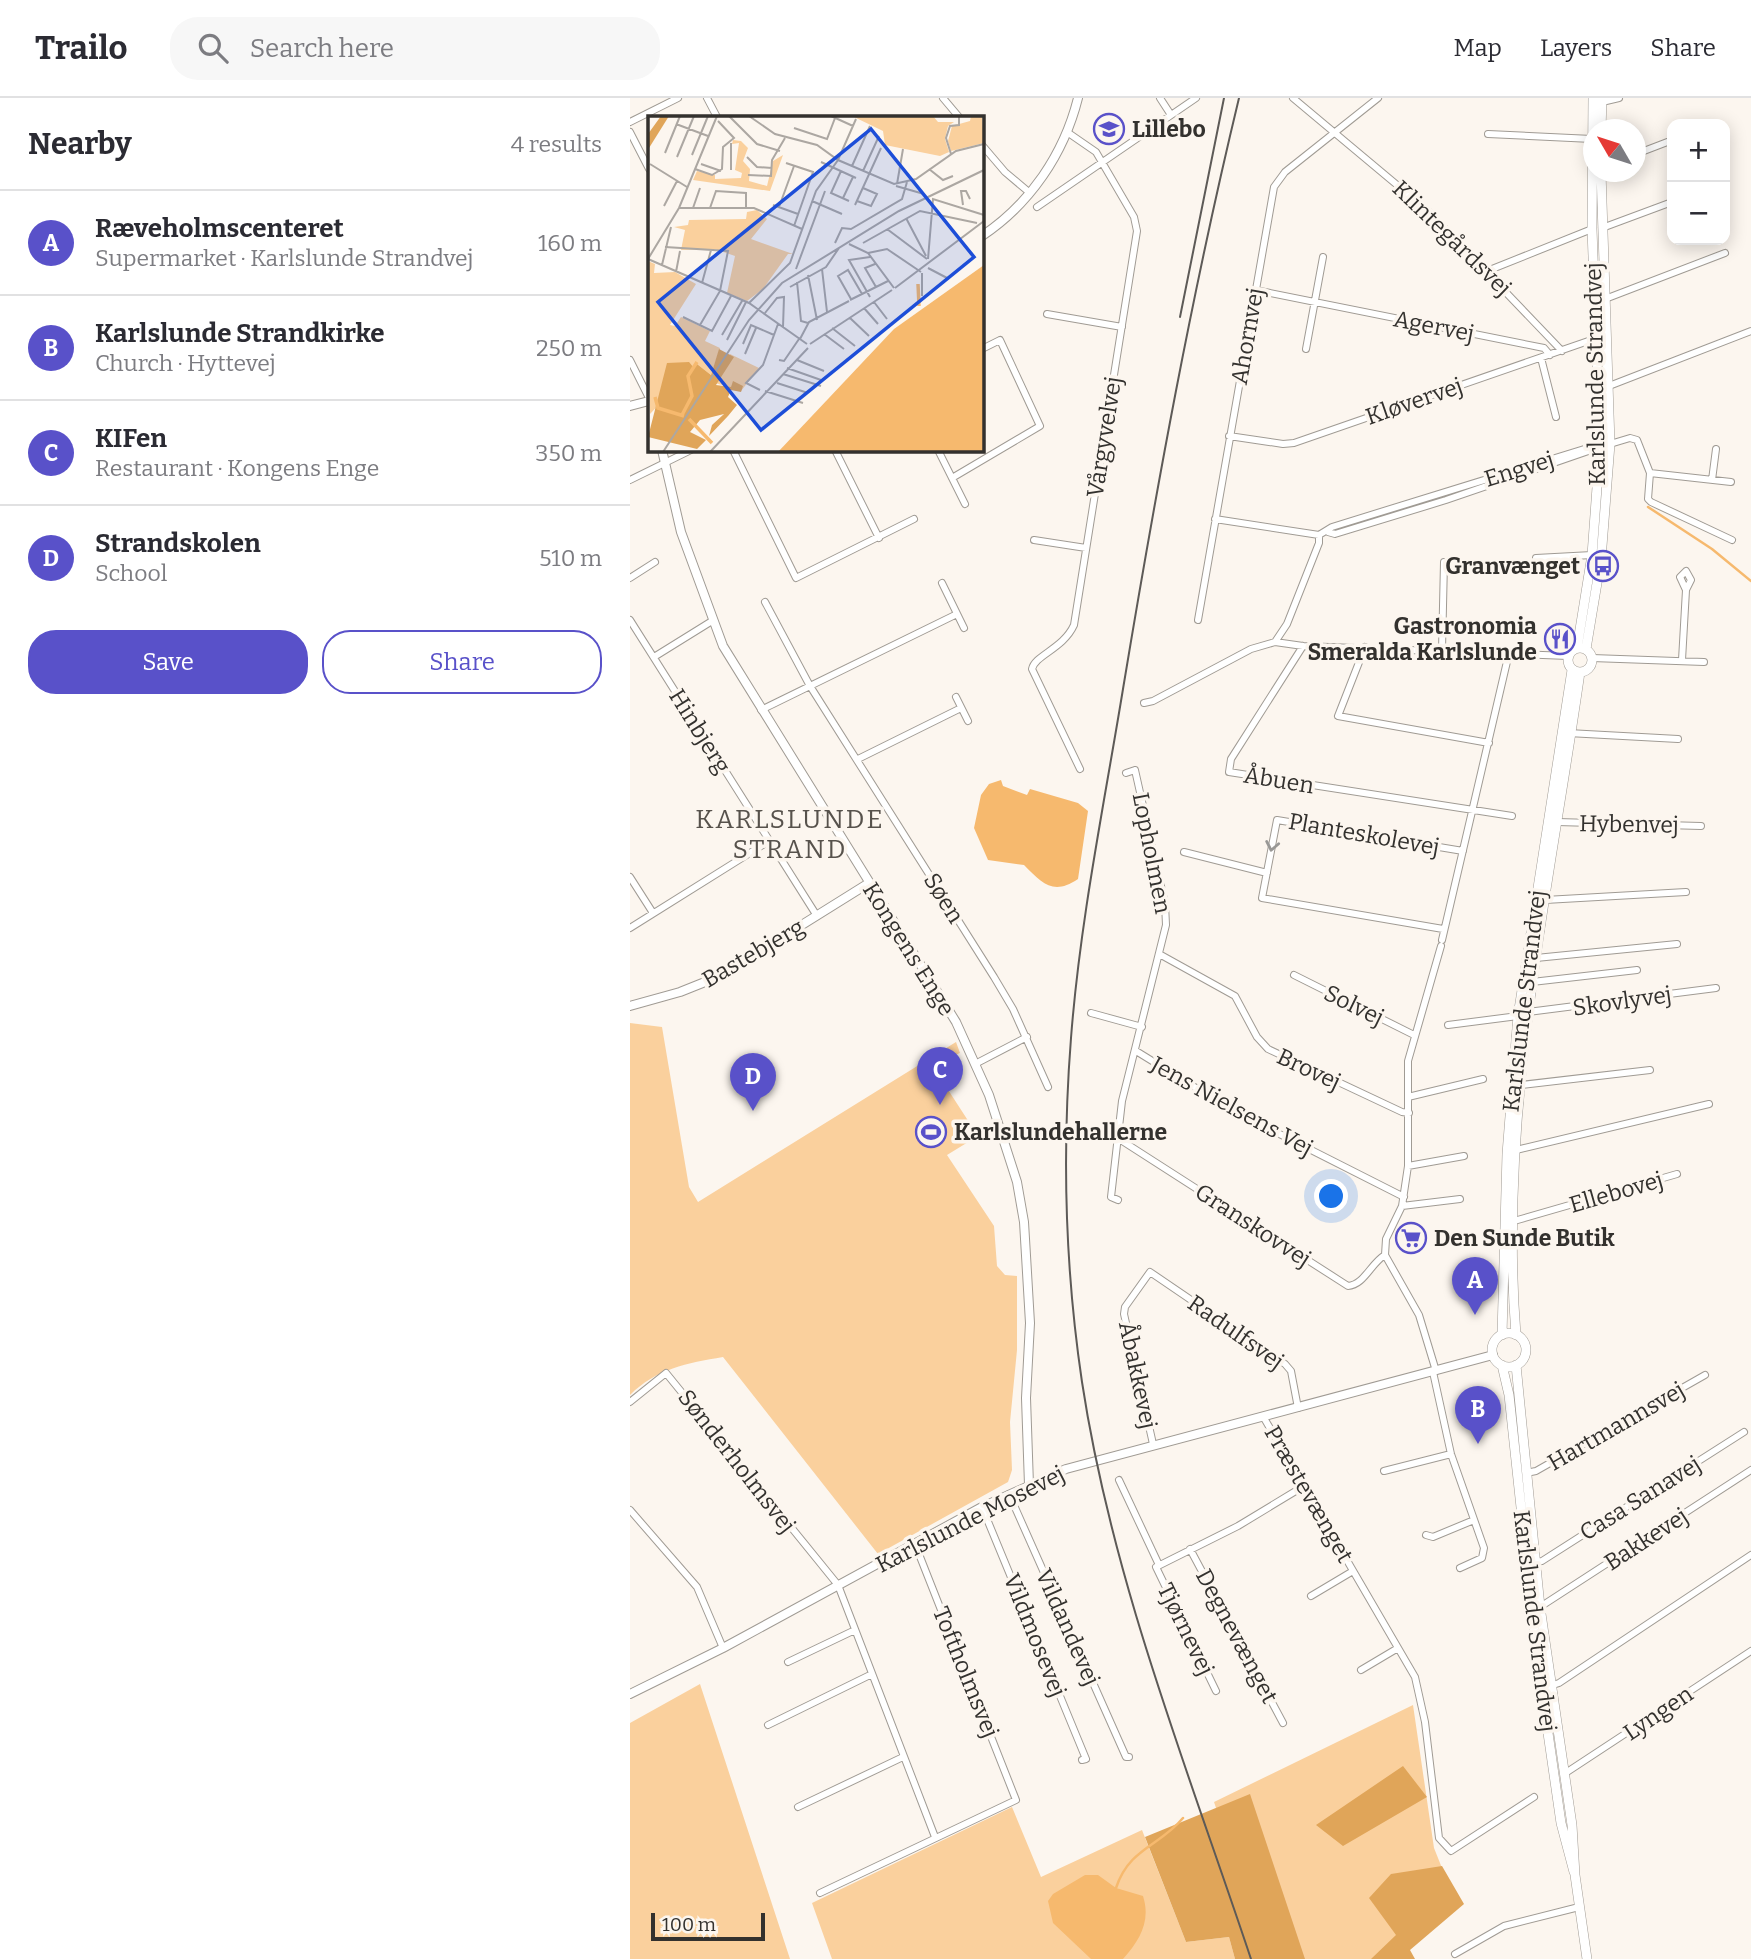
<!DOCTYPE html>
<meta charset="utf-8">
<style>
body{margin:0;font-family:Bitter,serif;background:#f7f7f7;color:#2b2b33}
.controls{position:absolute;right:21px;top:21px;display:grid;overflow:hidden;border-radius:14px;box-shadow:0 4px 18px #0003}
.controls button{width:63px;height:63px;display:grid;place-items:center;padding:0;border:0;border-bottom:2px solid #e1e1e2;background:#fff;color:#2b2b33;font:35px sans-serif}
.compass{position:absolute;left:953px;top:21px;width:63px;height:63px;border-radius:50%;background:#fff;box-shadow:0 4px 18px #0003;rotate:309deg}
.scale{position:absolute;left:21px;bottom:18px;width:114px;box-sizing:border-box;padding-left:7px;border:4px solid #33312e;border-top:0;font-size:19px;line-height:24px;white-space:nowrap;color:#33312e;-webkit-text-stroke:5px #fcf6ef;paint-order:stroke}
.you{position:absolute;left:702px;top:1099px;width:24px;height:24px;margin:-18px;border:5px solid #fff;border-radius:50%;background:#1a73e8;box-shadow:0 0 0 10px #1a73e833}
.badge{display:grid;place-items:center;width:46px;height:46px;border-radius:50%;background:#5951c9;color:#fff;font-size:23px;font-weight:700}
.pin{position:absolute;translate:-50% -58px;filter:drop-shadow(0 2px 4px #0008)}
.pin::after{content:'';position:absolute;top:37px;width:24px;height:21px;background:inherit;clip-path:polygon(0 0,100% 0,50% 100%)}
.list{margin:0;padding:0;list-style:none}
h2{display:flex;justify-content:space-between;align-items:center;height:91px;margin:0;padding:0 28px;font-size:30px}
h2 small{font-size:23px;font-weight:400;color:#7c7c81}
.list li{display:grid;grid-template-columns:46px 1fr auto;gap:21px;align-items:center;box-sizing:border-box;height:105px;padding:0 28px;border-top:2px solid #e1e1e2}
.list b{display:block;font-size:26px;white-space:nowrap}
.list p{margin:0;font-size:23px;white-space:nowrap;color:#7c7c81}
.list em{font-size:23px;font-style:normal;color:#7c7c81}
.actions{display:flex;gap:14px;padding:21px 28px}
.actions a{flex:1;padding:16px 0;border:2px solid #5951c9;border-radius:28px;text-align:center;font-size:24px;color:#5951c9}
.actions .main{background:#5951c9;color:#fff}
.icon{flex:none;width:38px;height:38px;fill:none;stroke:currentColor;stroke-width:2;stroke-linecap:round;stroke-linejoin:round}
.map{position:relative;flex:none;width:1121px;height:1861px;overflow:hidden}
header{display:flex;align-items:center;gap:42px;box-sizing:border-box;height:98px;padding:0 35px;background:#fff;border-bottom:2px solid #e1e1e2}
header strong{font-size:33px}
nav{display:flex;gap:38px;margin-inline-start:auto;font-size:24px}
.search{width:490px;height:63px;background:#f7f7f7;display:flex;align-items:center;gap:18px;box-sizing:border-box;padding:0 24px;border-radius:28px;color:#7c7c81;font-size:26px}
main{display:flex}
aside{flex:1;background:#fff}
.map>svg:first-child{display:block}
</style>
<header>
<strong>Trailo</strong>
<div class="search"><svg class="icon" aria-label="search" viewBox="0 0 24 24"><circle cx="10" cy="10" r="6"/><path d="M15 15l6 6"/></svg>Search here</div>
<nav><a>Map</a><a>Layers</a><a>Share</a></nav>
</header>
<main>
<aside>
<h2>Nearby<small>4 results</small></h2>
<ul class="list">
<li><span class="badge">A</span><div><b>Ræveholmscenteret</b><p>Supermarket · Karlslunde Strandvej</p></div><em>160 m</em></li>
<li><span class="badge">B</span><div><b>Karlslunde Strandkirke</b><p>Church · Hyttevej</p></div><em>250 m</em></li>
<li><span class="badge">C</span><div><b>KIFen</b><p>Restaurant · Kongens Enge</p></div><em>350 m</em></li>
<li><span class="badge">D</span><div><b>Strandskolen</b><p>School</p></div><em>510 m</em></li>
</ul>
<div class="actions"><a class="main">Save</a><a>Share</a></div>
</aside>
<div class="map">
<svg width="1121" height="1861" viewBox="0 0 1121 1861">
<rect width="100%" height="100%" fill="#fcf6ef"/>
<path fill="#fad09d" d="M0 925 32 929 59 1089 68 1104 326 944 330 955 302 967 348 1038 317 1057 364 1128 367 1168 375 1177 387 1178V1252L380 1324 382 1372 378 1384 248 1456 93 1259C57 1265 26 1271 0 1297Z
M70 1586 160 1861H0V1625Z
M783 1607 804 1750 826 1805 744 1861H637L584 1704Z
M382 1709 411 1779 512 1732 556 1844 599 1839 605 1861H202L182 1805Z"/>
<path fill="#e0a559" d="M773 1668 797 1699 713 1748 686 1727Z
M620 1696 675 1861H605L599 1839 556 1844 515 1739Z
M812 1768 834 1806 780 1852 785 1861H741L766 1837 739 1800 761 1776Z"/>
<path fill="#f6b96e" d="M371 682 373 688 397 697 400 691 448 705 458 713 448 781C423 798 412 785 394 767L358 762 344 730 351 697 359 686Z
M455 1777H468L486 1790 513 1798C521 1823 510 1842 493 1861H461L423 1825 418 1803 423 1796Z"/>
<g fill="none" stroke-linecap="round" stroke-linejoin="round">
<path stroke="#f6b96e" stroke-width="2.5" d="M1018 409 1082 451 1121 483
M486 1790C499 1750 530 1748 553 1720"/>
<g stroke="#a09b94" stroke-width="8">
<path id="minor" d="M77 0 87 19
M313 0 329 19
M530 0 541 17
M663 0 797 112 932 253
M972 4 989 0
M0 24 48 0
M0 34 19 71
M437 34 466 54 504 119 507 133 444 527C433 551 405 557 402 571L450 671
M858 36 962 41
M352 47 375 74 400 95
M1006 56 1040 43
M407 109 566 0
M972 130 1042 104
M857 173 962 131
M625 192 914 250 920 257
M975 201 1095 155
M417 216 492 229
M676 251 693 159
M911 260 926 319
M0 262 19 300
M979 288 1121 233
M599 338 653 346 664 345 967 240
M980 346 1000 340 1007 342 1020 375 1018 401 1021 404 1102 442
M103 352 166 480 284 421
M205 352 249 440
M308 352 335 406
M1020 375 1101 384
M322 380 410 328 370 242 352 251
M0 382 61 352
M1082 382 1086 351
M585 421 689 437
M698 434 705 436 816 402 970 349
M404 442 456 450
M906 460 962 457
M0 480 25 464
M312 485 334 530
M135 504 180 588 364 879 383 911 418 989
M0 522 187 818
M568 522 644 89 655 74 748 0
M645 544 657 526 689 445V437L702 429 964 348 970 349
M673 548 601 661 599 674 882 718
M735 549 708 618 859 645
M812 552 814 464
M24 559 82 523
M962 560 1074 564
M1052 562 1056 492 1061 482 1056 473 1050 479 1056 492
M326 599 338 623
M514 605 523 603 621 551 645 544 673 548 938 558
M131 612 327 516
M938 635 1048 641
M228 661 331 610
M927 724 1071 728
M554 754 637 775
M0 779 23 815
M915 802 1056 794
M0 830 139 743
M813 831 632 800 647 722 833 753
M812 842 879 555
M531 857 605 898 627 939 638 951 772 1014 779 1015
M906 860 1047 846
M664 877 784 937
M902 884 1007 872
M898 914 1086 890
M461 915 512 929
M818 927 888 918
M506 953 600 1011 774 1099
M347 965 397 939
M891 987 1020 972
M778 999 853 981
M486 1039 718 1188C734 1187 741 1165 755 1157
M886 1052 1079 1006
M778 1068 834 1058
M488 1102 481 1099 492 1003 536 827 535 806 505 672 496 675
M772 1108 830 1101
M884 1123 1047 1076
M806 1273 789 1217 755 1157 756 1141 772 1108 778 1068V963L811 848
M803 1274 821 1356 854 1450 852 1460 830 1470
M0 1304 36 1275 208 1487 305 1739
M634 1320 785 1579 795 1624 809 1740 821 1753 904 1699
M523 1346 494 1216 495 1209 520 1174 655 1266 661 1273 668 1310
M754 1373 821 1356
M896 1375 906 1373 1075 1277
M489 1382 529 1467
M379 1396 496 1659H499
M352 1409 456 1661 452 1662
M0 1412 67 1489 93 1550
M796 1437 803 1439 844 1422
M560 1451 653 1625
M905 1464 912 1463 1114 1334
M681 1498 723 1473
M910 1509 1121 1372
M158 1564 225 1532
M731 1572 768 1550
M920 1588 929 1585 1121 1457
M586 1593 526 1469 608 1428 674 1388
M138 1627 242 1576
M934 1676 1121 1553
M168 1709 273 1659
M190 1795 386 1702 285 1446
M825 1856 874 1828 949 1809"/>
</g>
<g stroke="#a09b94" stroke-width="10">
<path id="tertiary" d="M352 138C400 106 434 56 448 0
M0 308 19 303
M32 352 51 434 93 548 326 924 359 997 387 1084 394 1124 400 1225 396 1300 399 1387
M0 908 50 894 90 878 239 785
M0 1596 93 1550 352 1409 436 1371 863 1257"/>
</g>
<g stroke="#a09b94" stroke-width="10">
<path id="secondary" d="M971 32 972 0
M938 562a12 12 0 1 1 24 0a12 12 0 1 1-24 0Z
M947 550 962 457 970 349 962 131 963 0
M956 551 971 461 980 346 971 74
M862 1252a17 17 0 1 1 34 0a17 17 0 1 1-34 0Z
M872 1237 877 1056 888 918 942 572
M886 1237C868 1014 919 793 950 574
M872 1267 879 1297 907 1559 931 1725 944 1774
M886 1267 910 1509 942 1727 945 1777 957 1861"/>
</g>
<use href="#minor" stroke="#fff" stroke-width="6"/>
<use href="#tertiary" stroke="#fff" stroke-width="8"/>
<use href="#secondary" stroke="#fff" stroke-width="9"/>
<path stroke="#5d5a57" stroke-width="2" d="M609 0C562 195 526 392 493 591 474 707 450 823 441 940 432 1055 435 1170 452 1284 482 1482 558 1672 621 1861
M550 219 594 0"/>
</g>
<defs><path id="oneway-chevron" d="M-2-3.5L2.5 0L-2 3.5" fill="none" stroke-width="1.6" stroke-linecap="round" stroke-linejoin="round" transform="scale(1.75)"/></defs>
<use stroke="#999896" href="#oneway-chevron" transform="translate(642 748) rotate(101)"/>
<defs>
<g id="school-ring" transform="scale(1.575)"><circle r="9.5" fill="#fcf6ef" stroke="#5951c9" stroke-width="1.5"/><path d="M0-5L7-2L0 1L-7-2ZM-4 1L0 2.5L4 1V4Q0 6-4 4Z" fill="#5951c9"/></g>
<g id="bus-ring" transform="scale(1.575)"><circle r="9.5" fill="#fcf6ef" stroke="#5951c9" stroke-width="1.5"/><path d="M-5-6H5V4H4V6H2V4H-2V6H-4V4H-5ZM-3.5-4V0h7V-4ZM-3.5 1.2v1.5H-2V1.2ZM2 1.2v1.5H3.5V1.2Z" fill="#5951c9"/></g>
<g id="restaurant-ring" transform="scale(1.575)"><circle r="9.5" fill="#fcf6ef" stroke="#5951c9" stroke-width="1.5"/><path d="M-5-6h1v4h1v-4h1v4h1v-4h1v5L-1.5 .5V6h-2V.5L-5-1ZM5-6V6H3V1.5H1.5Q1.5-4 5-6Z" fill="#5951c9"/></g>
<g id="stadium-ring" transform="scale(1.575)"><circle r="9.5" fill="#fcf6ef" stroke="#5951c9" stroke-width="1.5"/><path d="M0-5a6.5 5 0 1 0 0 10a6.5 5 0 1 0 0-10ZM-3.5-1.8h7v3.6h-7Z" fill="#5951c9"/></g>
<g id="supermarket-ring" transform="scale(1.575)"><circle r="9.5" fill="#fcf6ef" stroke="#5951c9" stroke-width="1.5"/><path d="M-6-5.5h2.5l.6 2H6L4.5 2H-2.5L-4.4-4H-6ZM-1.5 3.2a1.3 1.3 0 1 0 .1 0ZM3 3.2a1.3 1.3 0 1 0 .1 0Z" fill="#5951c9"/></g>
</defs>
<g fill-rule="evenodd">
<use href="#school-ring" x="479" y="31"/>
<use href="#bus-ring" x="973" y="468"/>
<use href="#restaurant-ring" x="930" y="541"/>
<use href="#stadium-ring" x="301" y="1034"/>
<use href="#supermarket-ring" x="781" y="1140"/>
</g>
<g text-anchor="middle" stroke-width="7" stroke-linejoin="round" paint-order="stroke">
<g font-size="23" font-weight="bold" fill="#33312e" stroke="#fcf6ef" text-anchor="start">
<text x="502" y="39">Lillebo</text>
<text x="950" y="476" text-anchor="end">Granvænget</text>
<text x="907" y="536" text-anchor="end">Gastronomia<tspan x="907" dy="26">Smeralda Karlslunde</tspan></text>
<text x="324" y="1042">Karlslundehallerne</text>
<text x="804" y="1148">Den Sunde Butik</text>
</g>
<g font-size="23" fill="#33312e" stroke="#fcf6ef">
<text transform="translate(822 140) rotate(44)" y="8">Klintegårdsvej</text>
<text transform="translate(804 228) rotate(11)" y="8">Agervej</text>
<text transform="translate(617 238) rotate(-80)" y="8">Ahornvej</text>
<text transform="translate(965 276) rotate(-91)" y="8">Karlslunde Strandvej</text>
<text transform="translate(784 303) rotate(-19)" y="8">Kløvervej</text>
<text transform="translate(474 339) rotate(-81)" y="8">Vårgyvelvej</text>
<text transform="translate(889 371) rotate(-17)" y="8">Engvej</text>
<text transform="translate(70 633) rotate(58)" y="8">Hinbjerg</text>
<text transform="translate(649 682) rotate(9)" y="8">Åbuen</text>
<text transform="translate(999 726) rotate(1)" y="8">Hybenvej</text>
<text transform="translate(734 736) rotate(10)" y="8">Planteskolevej</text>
<text transform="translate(522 755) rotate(79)" y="8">Lopholmen</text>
<text transform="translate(314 800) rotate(58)" y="8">Søen</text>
<text transform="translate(279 851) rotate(58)" y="8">Kongens Enge</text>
<text transform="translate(123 855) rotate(-30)" y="8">Bastebjerg</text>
<text transform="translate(894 903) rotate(-83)" y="8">Karlslunde Strandvej</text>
<text transform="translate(992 903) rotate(-8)" y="8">Skovlyvej</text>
<text transform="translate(724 907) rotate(26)" y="8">Solvej</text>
<text transform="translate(679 971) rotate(25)" y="8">Brovej</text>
<text transform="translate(602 1008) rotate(29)" y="8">Jens Nielsens Vej</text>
<text transform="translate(986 1094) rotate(-16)" y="8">Ellebovej</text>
<text transform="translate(623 1127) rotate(33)" y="8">Granskovvej</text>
<text transform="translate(606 1234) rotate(35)" y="8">Radulfsvej</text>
<text transform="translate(508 1277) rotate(78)" y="8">Åbakkevej</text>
<text transform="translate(986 1328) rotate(-30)" y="8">Hartmannsvej</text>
<text transform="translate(107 1363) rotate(52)" y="8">Sønderholmsvej</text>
<text transform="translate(679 1396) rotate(60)" y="8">Præstevænget</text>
<text transform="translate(1010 1400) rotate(-32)" y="8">Casa Sanavej</text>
<text transform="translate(340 1421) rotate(-27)" y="8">Karlslunde Mosevej</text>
<text transform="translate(1016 1441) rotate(-33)" y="8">Bakkevej</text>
<text transform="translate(905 1523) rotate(83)" y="8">Karlslunde Strandvej</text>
<text transform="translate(438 1529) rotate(66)" y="8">Vildandevej</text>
<text transform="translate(556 1531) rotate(64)" y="8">Tjørnevej</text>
<text transform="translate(405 1537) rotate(68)" y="8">Vildmosevej</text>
<text transform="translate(607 1538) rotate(62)" y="8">Degnevænget</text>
<text transform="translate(336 1574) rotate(68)" y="8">Toftholmsvej</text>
<text transform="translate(1028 1615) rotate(-34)" y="8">Lyngen</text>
</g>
<g font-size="26" letter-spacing="2" fill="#57524c" stroke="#fcf6ef">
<text x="160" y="730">KARLSLUNDE<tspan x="160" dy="30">STRAND</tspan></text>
</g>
</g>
<g transform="translate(18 18)">
<rect width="336" height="336" fill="#fcf6ef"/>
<path d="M204 0H285L290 6H306L300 10 297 23 301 36 292 40 237 29 235 15ZM323 0H334L336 27 303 35 300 25 304 10 322 5ZM85 24 93 25 100 32 95 45 102 53 101 65 119 70 125 45 135 39 122 75 45 64 49 55 67 59V63L93 62 94 57 87 54 91 27 84 28ZM109 94 119 103 103 123 145 138H140L115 173 99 185 79 177 87 140 67 133 33 134 37 114 26 111 40 109 41 104 98 103 99 96ZM0 145 7 148 6 157 27 156 48 168 22 209 27 210 33 201 62 215 57 225 72 232 63 259 49 248 2 298ZM82 238 111 252 93 275 64 266Z" fill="#fad09d"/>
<path d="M13 0H21L1 32 0 18ZM71 233 86 241 68 269 83 271 85 265 95 270 93 276 83 274 80 281 89 289 80 300 61 320 64 309 76 298 52 304 42 316 58 324 49 333 0 321 19 247 41 246 46 252 49 248 63 259Z" fill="#e0a559"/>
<path d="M336 149V336H130L246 213Z" fill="#f6b96e"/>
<path fill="none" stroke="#f6b96e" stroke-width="3.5" d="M270 168 271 190M7 281 10 292 36 300M34 299 44 280 40 260 49 246M41 303 64 327"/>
<path fill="none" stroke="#aca7a2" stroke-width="2" d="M81 0 109 28 132 35M101 0 127 18 169 29 190 44 246 68 268 63 308 35 336 28M183 0 205 10M28 8 60 20M146 12 179 23 187 2M17 37 32 0M303 38 298 22 302 10 311 9V0M44 39 60 0M29 41 46 0M99 41 109 51 124 52M173 46 208 62M138 47 165 56 146 110M2 48 39 71M53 48 73 55M204 50 222 10M47 53 64 59 74 53 75 31 86 22 70 5M281 53 295 64 305 60M83 54V27M193 55 183 77 201 85M215 55 231 20M100 59 123 60 124 44 137 22M249 68 255 33M248 70 276 78M195 82 205 61M164 85 194 98M209 85 223 90 229 78 215 72M125 89 150 98M207 89 233 32M315 89 313 75H318L322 83M16 90 29 65M131 91 146 50M31 92H106L154 113M45 92 52 72M62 92 68 75 98 77V91M258 102 278 140M239 113 279 143M187 127 194 112 203 113 254 83 259 66M215 127 272 95 329 107M201 128 220 137 246 172M17 131 80 135 72 175 52 209M220 137 239 133 273 156M0 143 101 187 159 228M0 143 31 92 69 0M280 143 285 83 336 99M227 148 217 152 228 171M14 149 23 111M280 152 301 163M148 153 177 75M174 153 179 196M28 156 32 135M274 157V180M160 159 169 204M149 166 153 205 160 207M54 167 63 134M142 171 178 151 191 132M247 172 336 105M222 181 201 144 222 141M203 183 190 160 200 154 214 178M202 184 240 165M226 186 239 203M101 187 142 147 168 75 190 44 208 3M216 192 230 208M117 197 129 182 136 181 135 211M35 201 64 215 83 180M202 202 221 220M184 212 207 230M176 218 196 233M74 219 94 185M152 223 161 206 201 185M79 224 98 186M95 228 103 209 126 219M162 228 244 174M97 238 108 212M131 244 136 245 151 223M149 244 176 255M139 252 173 264M135 258 173 270M129 267 160 277M112 274 98 267 115 249 130 208M117 275 155 287M15 336 101 204 134 167 251 95 336 54M62 336 160 232"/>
<path fill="#1d4ed8" fill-opacity="0.15" stroke="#1d4ed8" stroke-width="3.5" d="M223 13 326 141 113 314 10 186Z"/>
<rect width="336" height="336" fill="none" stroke="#33312e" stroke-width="3.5"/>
</g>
</svg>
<div class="controls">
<button>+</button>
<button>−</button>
</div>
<svg class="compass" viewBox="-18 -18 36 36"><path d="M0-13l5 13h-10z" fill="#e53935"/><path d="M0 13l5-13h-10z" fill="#7c7c81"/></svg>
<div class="scale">100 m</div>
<div class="you"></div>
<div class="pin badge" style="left:845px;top:1217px">A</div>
<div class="pin badge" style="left:848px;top:1346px">B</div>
<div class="pin badge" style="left:310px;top:1007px">C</div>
<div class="pin badge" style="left:123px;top:1013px">D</div>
</div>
</main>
